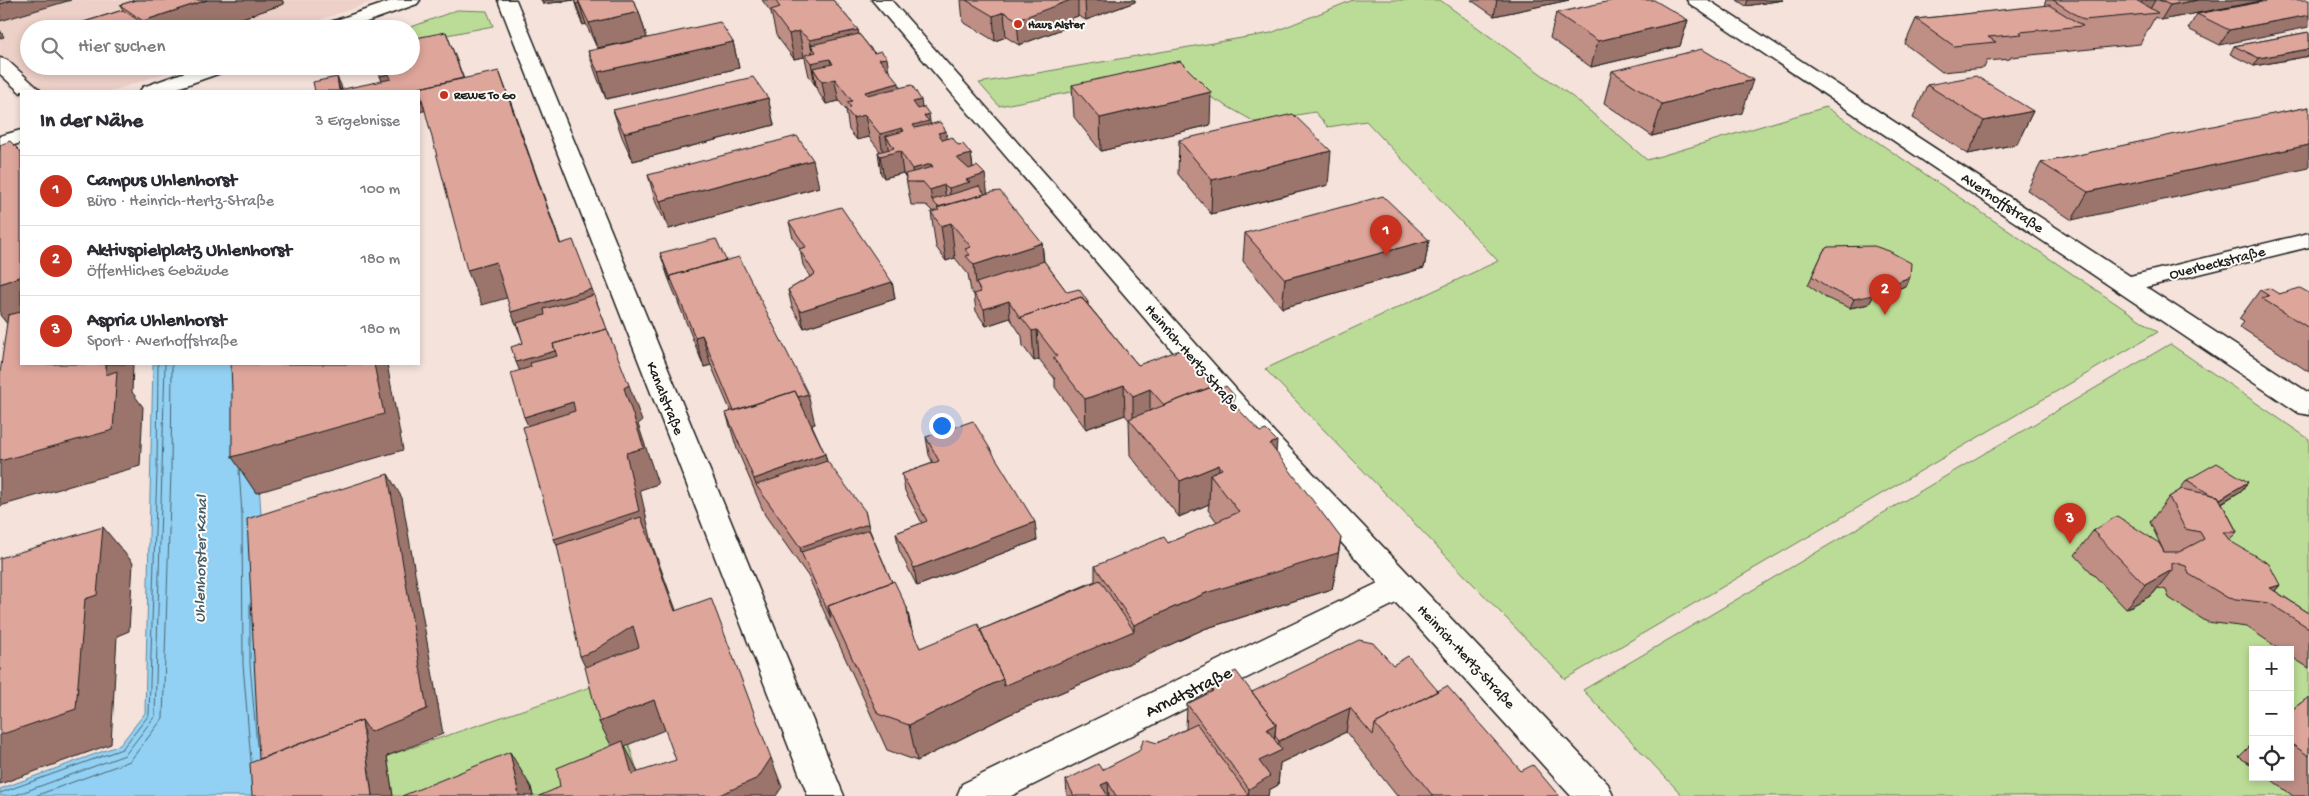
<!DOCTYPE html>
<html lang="de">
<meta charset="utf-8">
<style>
body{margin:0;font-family:"Gochi Hand",sans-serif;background:#f2f2f3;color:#2b2b33}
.controls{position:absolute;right:15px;bottom:15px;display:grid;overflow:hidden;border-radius:0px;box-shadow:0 2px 8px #0003}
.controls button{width:45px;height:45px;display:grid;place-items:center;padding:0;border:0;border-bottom:1px solid #e1e1e2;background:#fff;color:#2b2b33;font:25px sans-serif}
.you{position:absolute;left:941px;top:425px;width:18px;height:18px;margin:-12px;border:4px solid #fff;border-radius:50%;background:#1a73e8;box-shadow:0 0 0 8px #1a73e833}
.badge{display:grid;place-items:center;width:32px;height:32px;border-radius:50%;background:#c8321e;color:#fff;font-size:16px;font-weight:700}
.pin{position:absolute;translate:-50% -41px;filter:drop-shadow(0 1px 2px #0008)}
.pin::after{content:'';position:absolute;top:26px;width:18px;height:15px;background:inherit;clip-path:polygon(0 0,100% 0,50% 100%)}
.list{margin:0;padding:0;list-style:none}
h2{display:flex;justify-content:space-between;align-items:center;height:65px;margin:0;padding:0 20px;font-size:21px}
h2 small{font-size:16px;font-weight:400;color:#7c7c81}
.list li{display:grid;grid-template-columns:32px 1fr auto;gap:15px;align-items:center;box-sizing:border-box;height:70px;padding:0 20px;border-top:1px solid #e1e1e2}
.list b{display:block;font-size:19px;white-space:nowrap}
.list p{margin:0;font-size:16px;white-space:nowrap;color:#7c7c81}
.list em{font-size:16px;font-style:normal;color:#7c7c81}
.icon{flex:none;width:28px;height:28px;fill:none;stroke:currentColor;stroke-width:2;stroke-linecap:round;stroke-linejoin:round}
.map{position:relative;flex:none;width:2309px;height:796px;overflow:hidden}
.search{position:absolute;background:#fff;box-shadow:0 2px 8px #0003;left:20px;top:20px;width:400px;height:55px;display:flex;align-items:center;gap:12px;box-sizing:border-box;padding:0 18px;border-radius:28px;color:#7c7c81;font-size:19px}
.panel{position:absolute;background:#fff;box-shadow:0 2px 8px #0003;left:20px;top:90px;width:400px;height:275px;border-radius:0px}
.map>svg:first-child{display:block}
</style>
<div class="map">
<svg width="2309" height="796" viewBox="0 0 2309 796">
<rect width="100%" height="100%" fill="#f4e2db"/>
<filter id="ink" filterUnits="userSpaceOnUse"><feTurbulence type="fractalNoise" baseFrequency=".02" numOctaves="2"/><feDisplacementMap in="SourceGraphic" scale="10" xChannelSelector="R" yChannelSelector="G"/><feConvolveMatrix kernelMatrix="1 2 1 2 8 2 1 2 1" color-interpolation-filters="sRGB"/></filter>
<g filter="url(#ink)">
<path fill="#edd0c8" d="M0 0H377L294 29H29V66H185L113 91H21V99L0 77Z"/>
<path fill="#bbdc96" stroke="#6c7c59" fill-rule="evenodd" d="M1353 0H1440L1578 101 1647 160 1826 107 2158 332 1565 679 1265 369 1498 261 1366 121 1328 127 1315 112 1255 122 1168 73 999 106 979 83 1271 33Z
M457 10 487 11 493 26 411 42V29H406Z
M2170 344 2309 439V796H1683L1583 690ZM2253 650H2290V777H2253Z
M608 681 637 770 596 796H533L531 787 510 796H393L387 756Z"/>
<path fill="#92d1f3" stroke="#63899d" d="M153 364H251L261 514V663L272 796H0V789L120 745 145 713Z"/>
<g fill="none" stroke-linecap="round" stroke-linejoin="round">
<path stroke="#4b6472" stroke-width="1" d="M239 470 242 514 243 664 251 761
M250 603V664L257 746
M0 793 122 749 149 715 157 470 158 364
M13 796 125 755 155 716 165 364
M35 796 130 761 163 718 171 471 172 364"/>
<g stroke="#1c1c1c" stroke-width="3">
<path id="street" d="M498 0H516L844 796H808Z
M872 0H891L1274 432 1608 784 1613 796H1571L1396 603 1011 796H957L962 784 1378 583 1254 446Z
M1687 0H1708L2130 276 2309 233V247L2146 287 2309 393V415L2299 413 1690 4Z
M0 58 7 60 41 91H21V93L0 74Z"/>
</g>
<g stroke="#1c1c1c" stroke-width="3">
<path id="primary" d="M394 0H420L417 4 347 29H320L322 25Z
M202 66H232L229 70 169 91H140L143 87Z
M21 130V143L0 149V136Z"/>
</g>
<use href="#street" fill="#fdfcf7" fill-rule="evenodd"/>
<use href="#primary" fill="#fdfcf7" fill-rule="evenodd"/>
</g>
<path fill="#bf8e85" stroke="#1c1c1c" d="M132 0H282L284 4 209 29H61L123 10 120 5 133 1Z
M541 0H633L639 12 647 38 597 48 586 24 583 25 580 19 574 0 543 4Z
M762 0H833L858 30 859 34 889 71 900 88 922 108 930 125 947 139 958 145 971 154 973 167 987 193 1042 243 1044 261 1067 292 1089 306 1138 365 1220 389 1234 395 1233 404 1276 453 1335 575 1332 589 1204 629 1135 661 1008 715 917 761 887 750 808 576 765 515 737 449 726 413 731 412 711 365 704 367 668 277 660 253 726 260 815 424 812 425 825 454 827 461 870 531 892 582 907 608 911 630 920 648 980 630 1095 581V566L1168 543 1217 522 1208 510 1209 504 1179 517 1130 455 1129 420 1125 415 1086 429 1055 387V379L1039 359 1034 361 1023 346 1022 336 1010 318 986 326 976 311 974 295 971 291 968 274 955 258 946 261 936 247 931 212H933L926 205H911L906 178 903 173 884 178 881 174 878 152 880 151 869 137 857 140 849 130 846 110 839 101 826 104 817 90 816 85H815L809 76 805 58 804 57 794 59 776 35 771 12Z
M961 0H1135V2L1086 20 1078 16 1072 18 1073 25 1019 45 1006 37 995 41 963 22Z
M1471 0H1569L1494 16Z
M1737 0H1783L1746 6Z
M2046 0H2262L2261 1 2161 20 2155 17 2140 44 2011 57 2010 59 1987 61 1984 68 1942 72 1905 44 1916 19 2044 6Z
M2272 0 2220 45 2188 29 2197 14Z
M1556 13 1688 20 1680 46 1591 67 1550 38Z
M2309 32V56L2254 66 2230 54 2234 46Z
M733 42 739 68 606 99 597 77 588 51Z
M64 66H95L73 74Z
M1612 71 1742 113 1652 136 1604 103Z
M1072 85 1210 125 1101 151 1074 117Z
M1927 85 2033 111 2017 144 1968 154 1913 118Z
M768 98 774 125 633 161 622 137 613 110Z
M2309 107 2072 220 2027 190 2041 163Z
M1179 140 1328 185 1211 214 1178 174Z
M648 175 819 187 669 229 656 203Z
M789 222 892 282 895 299 804 328 792 307 788 290 810 277 803 265 800 249 793 238Z
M1245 233 1429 240 1424 268 1282 308 1243 261Z
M1828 247 1905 286 1893 291H1882L1874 295 1869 304 1850 308 1826 298 1808 285 1824 250Z
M2260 290 2279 294 2309 293V372L2240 327 2244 322 2239 319Z
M926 437 1037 540 917 586 899 550 896 533 922 523 905 491 902 474 933 463 929 455Z
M2187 480 2248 482 2241 491 2222 503 2237 532 2229 540 2280 585 2275 591 2309 613V668L2290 656V650H2281L2247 627 2207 622 2169 598 2166 590 2158 588 2152 595 2126 609 2075 555 2093 531 2164 552 2150 522 2169 497 2181 490 2180 489Z
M1393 665 1438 691 1521 771 1559 796H1397L1346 732 1280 763 1278 785 1269 790 1268 796H1067L1066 780 1102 770 1186 729 1187 704 1208 693V684L1252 692Z
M2309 697V796H2293L2268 777H2290V711Z
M2253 743V766L2239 757Z"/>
<path fill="#9b746c" stroke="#1c1c1c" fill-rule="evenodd" d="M13 0H71L0 21V4Z
M207 0H282L284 4 209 29H134L145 25 143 21Z
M541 0H574L543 4Z
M578 0 586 24 583 25 576 4Z
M1064 0H1078V16L1072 18 1073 25 1019 45 1017 20Z
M1085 0H1135V2L1086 20Z
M1497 0H1569L1494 16Z
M1748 0H1783L1746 6Z
M2148 0H2155L2148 13 2134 15 2142 1Z
M2198 0H2262L2261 1 2161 20 2170 5Z
M639 12 647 38 597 48 589 23Z
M1004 12 1006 37 995 41 993 16Z
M2309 15V27L2220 45 2229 30Z
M1688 20 1680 46 1591 67 1598 41Z
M0 30 4 37 0 38Z
M858 30 862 55 830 59 839 101 826 104 822 82 813 68 816 85H815L811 63H814L810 40ZM811 45 816 52 814 63Z
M799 31 804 57 794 59 789 34Z
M446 32 472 100 419 112V103Z
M733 42 739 68 606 99 598 72Z
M2309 49V56L2254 66 2259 58Z
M887 58 890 79 879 59Z
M68 66H95L73 74Z
M499 71 511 103 573 279 560 244Z
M389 74 393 82 383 84 380 76Z
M337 77 341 85 342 91H340Z
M1753 80 1742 113 1652 136 1662 104Z
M899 83 902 105 868 113 865 92Z
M1211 92 1210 125 1101 151 1100 118Z
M768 98 774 125 633 161 624 133Z
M921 100 924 122V116L929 114 932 136 916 148 913 125V102Z
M2033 111 2017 144 1968 154 1984 121Z
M865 115 869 137 857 140 853 118Z
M902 128 905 150 900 152 903 173 884 178 880 156 883 155 880 134ZM886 136 894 148 889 153Z
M946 131 949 153 938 133Z
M2309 145V168L2072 220 2088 192Z
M1331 151 1328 185 1211 214 1212 180Z
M971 154 974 177 957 158Z
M813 160 819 187 669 229 660 201Z
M931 164 934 187 923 182H914L912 169Z
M985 174 988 197 952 211 949 188 966 180Z
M944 185 947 208 932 200 930 190Z
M951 223 955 258 946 261 941 226Z
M1429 240 1424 268 1282 308 1285 279Z
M1042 243 1045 278 981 292 976 283 974 265Z
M496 262 510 297 482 305 467 270Z
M21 276V326L12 330 0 315V284Z
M1910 277 1905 286 1893 291 1897 282Z
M892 282 895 299 804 328 800 311Z
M1886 282 1882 291 1874 295 1869 304 1850 308 1854 299 1878 286Z
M592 289 605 324 526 348 511 312Z
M1009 301 1010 318 986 326 984 309Z
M1088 302 1089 319 1037 330 1039 359 1034 361 1032 331 1070 308Z
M610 335 528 391 516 362Z
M702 335 711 365 704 367 695 337Z
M106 364H133L132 392 143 407 140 466 0 506V461L106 375Z
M374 364H387L403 450 256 493 232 457Z
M629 385 642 421 638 424 658 484 640 490 653 547 687 640 571 575 554 539 626 453 624 388Z
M1124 385 1125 415 1086 429 1085 399Z
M1150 389V419L1133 424V396Z
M808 394 815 424 746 447 737 417Z
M1234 395 1232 431 1227 397Z
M573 402 588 438 541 453 524 417Z
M1277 441 1274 478 1270 444Z
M825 454 834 491 756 485 754 479Z
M1219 465 1218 484 1210 474 1209 504 1179 517 1180 481Z
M388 474 402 498 443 734 387 756 393 796H372L362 720Z
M2248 482 2241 491 2211 509 2219 500Z
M865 511 875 554 801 552 800 547Z
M1035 522 1037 540 917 586 914 568Z
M103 527 133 563 129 631 117 636 111 744 0 784V735L85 599Z
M1341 538 1335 575 1332 589 1204 629 1135 661 1008 715 917 761 909 725 1003 679 1134 631V625L1206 593Z
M2172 570 2152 595 2126 609 2145 585Z
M2280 585 2265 602 2270 588Z
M907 608 915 645 909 624Z
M633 626 646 656 594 686 580 656Z
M654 700 667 729 625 746 637 770 645 796 614 751 599 722Z
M1350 708 1346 732 1280 763 1278 785 1269 790 1268 796H1248L1249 789 1267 729 1276 724 1273 754 1278 752 1279 741Z
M510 752 531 787 533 796H519Z
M771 758 782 787 776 796H717Z
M1108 782 1109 796H1102L1101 785Z"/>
<path fill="#dea59b" stroke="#1c1c1c" d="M0 0H13L0 4Z
M136 0H207L143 21 120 5Z
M574 0H578L579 3 576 4Z
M578 0H633L639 12 589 23Z
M779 0H833L858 30 810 40 799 31 789 34 771 10 780 7 776 2 780 1Z
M966 0H1071L1017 20 1004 12 993 16Z
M1615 0H1654L1688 20 1598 41 1556 13Z
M2053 0H2136L2158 13 2084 20Z
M2159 0H2198L2170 5Z
M2272 0H2309V15L2229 30 2197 14Z
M2049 5 2083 26 2020 32 2022 34 1988 37 1996 42 1954 46 1916 19Z
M123 10 145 25 134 29H61Z
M720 22 733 42 598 72 588 51Z
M446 32 463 78 419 88 422 102 419 103V91H315L313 82 337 77 339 90 391 79 389 74 380 76 378 66H411V39Z
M2309 32V49L2259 58 2234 46Z
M859 34 874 53 881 51 887 58 879 59 899 83 865 92 867 95 912 85 921 100 913 102 918 109 924 107 929 114 924 116 929 121 913 125 915 128 940 122 946 131 938 133 943 140 952 137 958 145 963 144 971 154 957 158 959 160 969 169 977 166 985 174 966 180 970 182 949 188 944 185 930 190 923 182H907L905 174 933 167 931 164 912 169 900 151 880 156 878 152 894 148 886 136 904 131 902 128 880 134 865 115 853 118 845 108 851 107 847 102 852 101 835 79 822 82 813 68 833 64 830 59 811 63 805 55 816 52 811 45Z
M1702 49 1753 80 1662 104 1612 71Z
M1180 61 1211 92 1100 118 1072 85Z
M499 71 560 244 573 240 592 289 511 312 496 262 467 270 419 88Z
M1976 76 2033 111 1984 121 1927 85Z
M753 77 768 98 624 133 613 110Z
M2309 107V145L2088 192 2041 163 2227 123Z
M1293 114 1331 151 1212 180 1179 140Z
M797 136 813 160 660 201 648 175Z
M10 141 21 152V276L0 284V145Z
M979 186 985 194 938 207 932 200Z
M1000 191 1042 243 974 265 966 256 970 255 965 249 971 247 951 223 941 226 931 212 939 210 937 208 992 192Z
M1383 196 1429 240 1285 279 1245 233Z
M841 207 892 282 800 311 788 290 815 274 799 249 806 247 789 222Z
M716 239 726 260 670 276 671 281 660 253Z
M1874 246 1889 251 1911 263 1910 277 1897 282H1886L1878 286 1873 295 1854 299 1830 289 1812 276 1824 250 1828 247Z
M739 257 808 394 798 397 795 391 734 411 702 335 695 337 670 276Z
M1044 261 1067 292 1079 289 1088 302 1086 303 1081 297 1021 317V319L1009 301 984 309 974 294 981 292 976 283Z
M2269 288 2279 294 2300 288 2309 293V328L2261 298 2269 296 2260 290Z
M594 295 607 329 553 344 555 351 516 362 511 347 523 343 517 323 545 315 544 309Z
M1081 297 1138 365 1180 350 1212 387 1164 405 1150 389 1133 396 1124 385 1085 399 1053 358 1057 356 1037 330 1032 331 1021 317Z
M21 312V364H106V375L117 371 113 430 0 461V373L8 315Z
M607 329 629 385 624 388 644 448 626 453 639 511 554 539 523 427 575 411 573 402 524 417 511 373 531 367 530 363 557 356 553 344Z
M231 364H374L384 414 232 457V391Z
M1216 385 1220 389 1226 386 1234 395 1227 397 1260 432 1266 430 1277 441 1270 444 1341 538 1338 553 1206 593 1134 625 1095 566 1164 537 1168 543 1239 512 1210 474 1222 469 1219 465 1180 481 1129 419Z
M795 391 825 454 754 479 726 413Z
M973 421 1035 522 914 568 896 533 927 521 902 474 939 461 926 437Z
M827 461 865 511 868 524 800 547 756 485Z
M2217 463 2248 482 2220 499 2218 496 2211 495 2187 480Z
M388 474 427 709 370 732 362 720 259 759 247 519Z
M2182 489 2218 496 2237 532H2223L2230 541 2269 564 2280 585 2270 588 2309 613V628L2269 603 2228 598 2189 574 2186 566 2172 562V570L2145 585 2093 531 2117 516 2159 543 2164 552H2179L2204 539 2200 532 2185 529 2169 497Z
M641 517 675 611 711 598 771 758 758 778 717 796H539L560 787 557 768 623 741 632 774 676 760 654 700 599 722 585 667 639 647 633 626 594 651 580 656 557 545Z
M103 527 97 595 85 599 76 709 0 735V558Z
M869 530 892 582 828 606 831 618 801 552Z
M1100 580 1134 631 1004 686 1003 679 980 630Z
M894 581 907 608 909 624 920 648 978 624 1003 679 909 725 878 714 828 606Z
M1359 640 1373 643 1393 665 1408 656 1438 691 1375 724 1373 735 1350 708 1279 741 1275 736 1276 724 1252 692Z
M1236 671 1276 724 1267 729 1282 750 1259 761 1270 776 1249 789 1187 704 1213 691 1208 684Z
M1447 686 1521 771 1533 765 1559 796H1433L1375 724Z
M2309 697V756L2290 743V711Z
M362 720 372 796H252L250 763Z
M1197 724 1248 795 1246 796H1116L1108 782 1101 785 1108 796H1074L1066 780 1098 764 1102 770 1139 751 1144 739 1157 743Z
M510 752 519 796H402Z"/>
</g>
<g fill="#c8321e" stroke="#fdfcf7" stroke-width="2">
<circle cx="1018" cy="24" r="5"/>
<circle cx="444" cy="95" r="5"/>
</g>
<g text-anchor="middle" stroke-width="4" stroke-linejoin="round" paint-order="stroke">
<g font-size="12" font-weight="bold" fill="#1c1c1c" stroke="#fdfcf7" text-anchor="start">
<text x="1028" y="28">Haus Alster</text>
<text x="454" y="99">REWE To Go</text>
</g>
<g font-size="15" fill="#1c1c1c" stroke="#fdfcf7">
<text transform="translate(2003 202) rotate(34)" y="5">Averhoffstraße</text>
<text transform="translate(2217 262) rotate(-14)" y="5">Overbeckstraße</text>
<text transform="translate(1193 357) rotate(49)" y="5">Heinrich-Hertz-Straße</text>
<text transform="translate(666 398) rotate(68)" y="5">Kanalstraße</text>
<text transform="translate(1467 656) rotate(47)" y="5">Heinrich-Hertz-Straße</text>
</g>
<g font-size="16" font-style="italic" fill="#455b67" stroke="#fdfcf7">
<text transform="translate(199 559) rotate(-89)" y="6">Uhlenhorster Kanal</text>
</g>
<g font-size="18" fill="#1c1c1c" stroke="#fdfcf7">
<text transform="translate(1188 691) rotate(-26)" y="6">Arndtstraße</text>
</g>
</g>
</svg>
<div class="controls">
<button>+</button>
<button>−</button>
<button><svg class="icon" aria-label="locate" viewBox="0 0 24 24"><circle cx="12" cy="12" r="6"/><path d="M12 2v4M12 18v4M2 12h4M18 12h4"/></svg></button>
</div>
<div class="you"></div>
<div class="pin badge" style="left:1386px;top:256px">1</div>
<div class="pin badge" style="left:1885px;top:315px">2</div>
<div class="pin badge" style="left:2070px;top:544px">3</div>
<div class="search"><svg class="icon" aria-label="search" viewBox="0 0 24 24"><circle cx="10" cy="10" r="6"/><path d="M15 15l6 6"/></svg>Hier suchen</div>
<section class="panel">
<h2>In der Nähe<small>3 Ergebnisse</small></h2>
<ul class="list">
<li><span class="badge">1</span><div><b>Campus Uhlenhorst</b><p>Büro · Heinrich-Hertz-Straße</p></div><em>100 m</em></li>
<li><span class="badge">2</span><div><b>Aktivspielplatz Uhlenhorst</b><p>Öffentliches Gebäude</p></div><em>180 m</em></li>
<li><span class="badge">3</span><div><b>Aspria Uhlenhorst</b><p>Sport · Averhoffstraße</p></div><em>180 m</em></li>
</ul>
</section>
</div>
